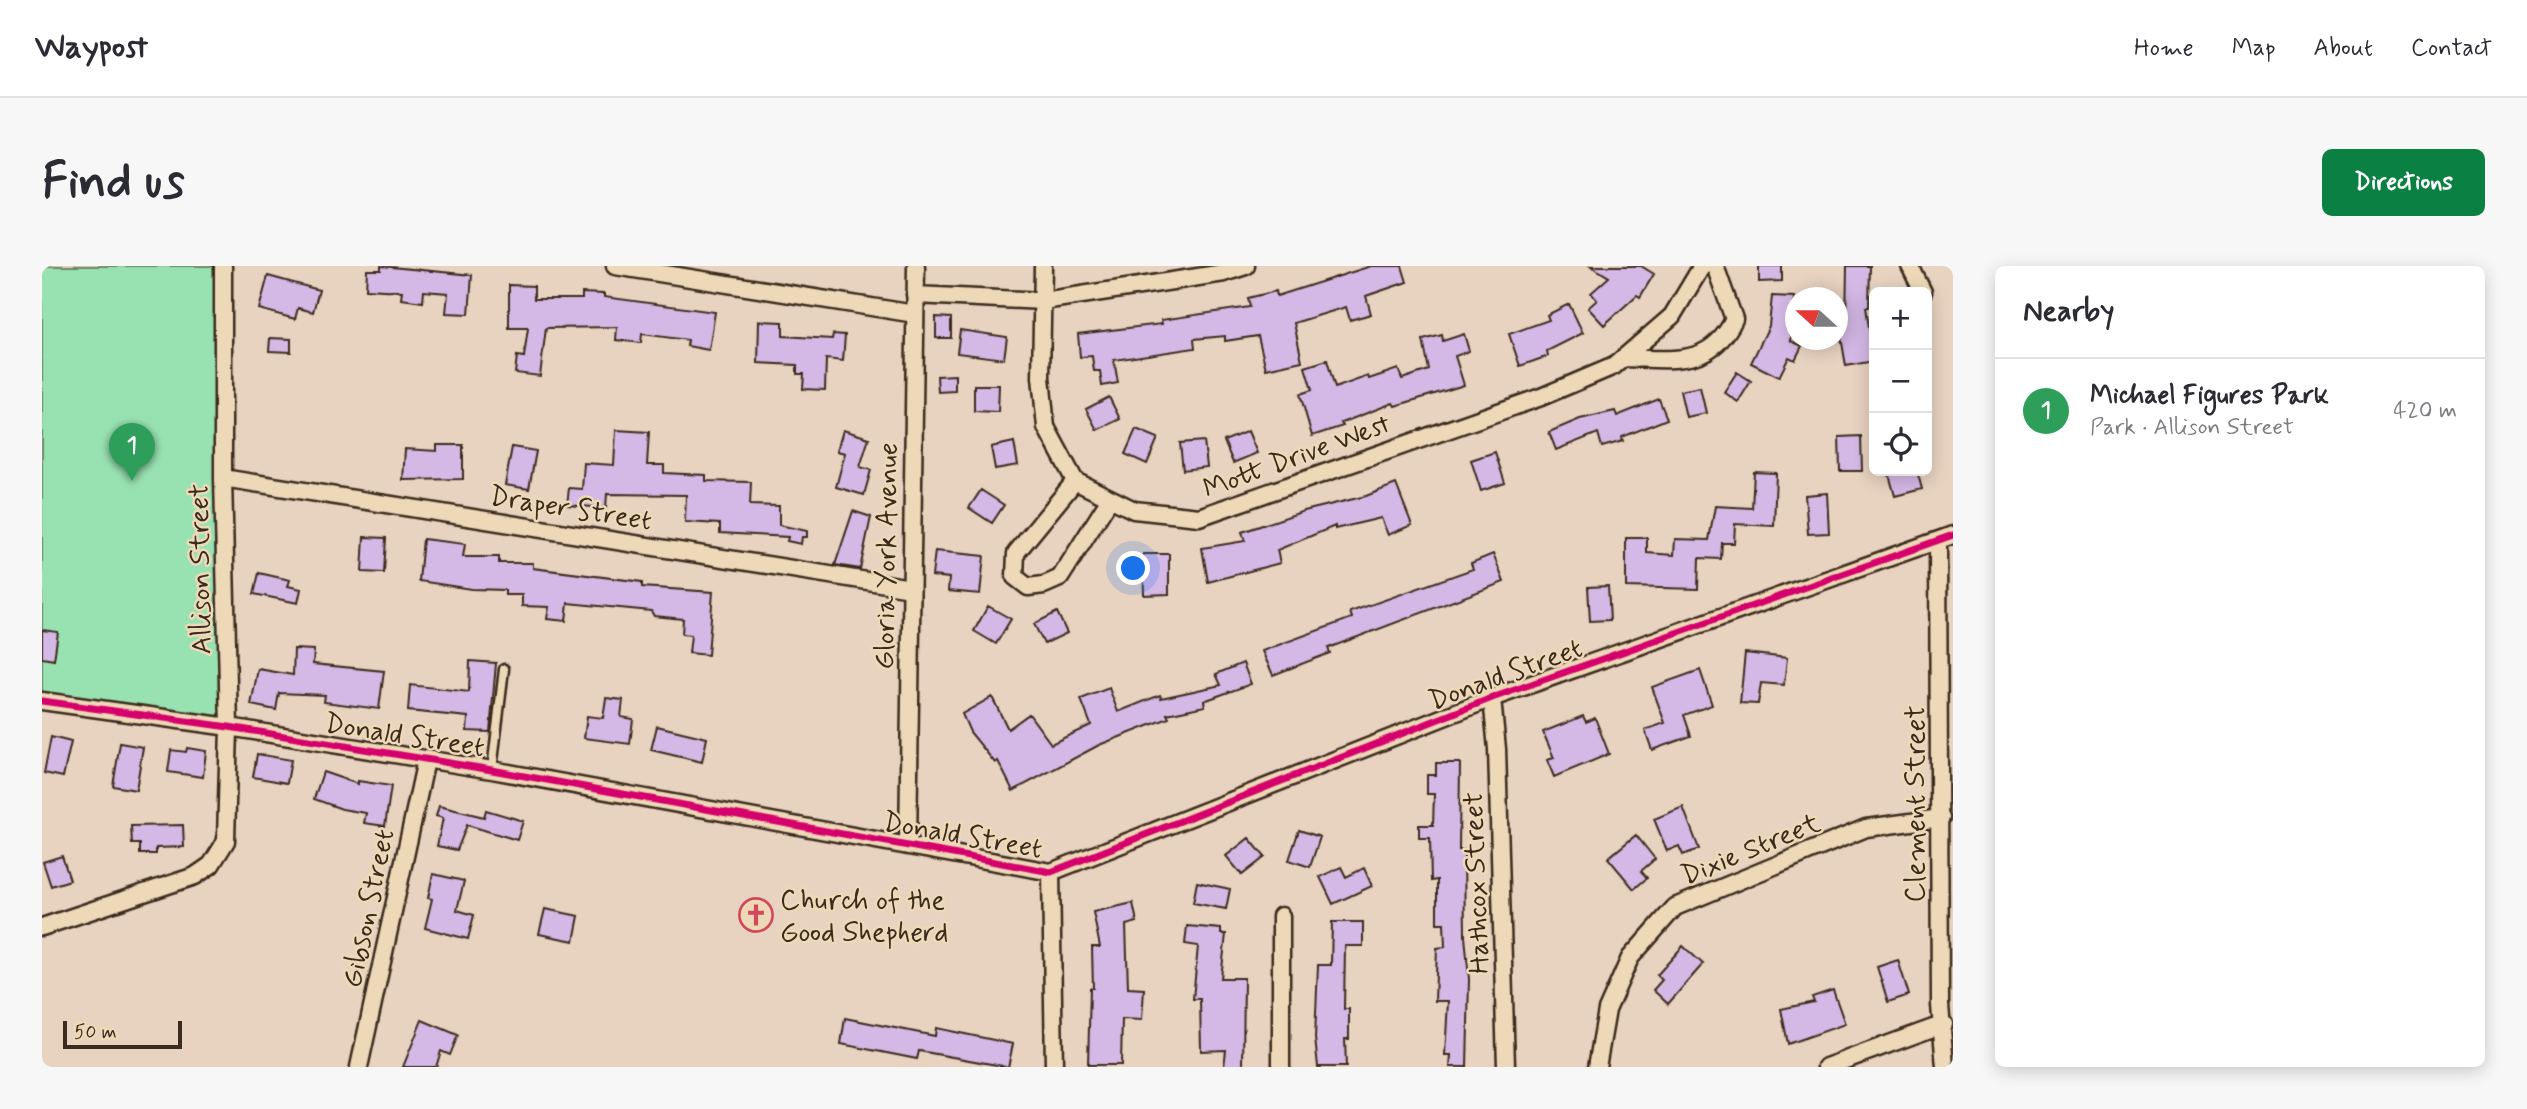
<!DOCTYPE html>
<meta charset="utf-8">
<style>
body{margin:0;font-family:Mynerve,sans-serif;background:#f7f7f7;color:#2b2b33}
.controls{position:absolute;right:21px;top:21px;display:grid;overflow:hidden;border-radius:10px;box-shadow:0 4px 18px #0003}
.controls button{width:63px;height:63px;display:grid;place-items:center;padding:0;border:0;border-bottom:2px solid #e1e1e2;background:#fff;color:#2b2b33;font:35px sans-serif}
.compass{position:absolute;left:1743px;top:21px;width:63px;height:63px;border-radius:50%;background:#fff;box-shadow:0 4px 18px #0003;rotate:291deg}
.scale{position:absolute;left:21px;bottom:18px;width:119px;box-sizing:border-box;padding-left:7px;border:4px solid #3b2a1e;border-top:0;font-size:19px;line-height:24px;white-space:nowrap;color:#3b2a1e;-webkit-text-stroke:5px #edd9b7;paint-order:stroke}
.you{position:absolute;left:1092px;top:303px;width:24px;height:24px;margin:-18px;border:5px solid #fff;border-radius:50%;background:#1a73e8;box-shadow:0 0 0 10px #1a73e833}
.badge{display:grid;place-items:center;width:46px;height:46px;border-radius:50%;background:#0b8043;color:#fff;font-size:23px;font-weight:700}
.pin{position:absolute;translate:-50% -58px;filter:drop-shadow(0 2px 4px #0008)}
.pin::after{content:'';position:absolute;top:37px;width:24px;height:21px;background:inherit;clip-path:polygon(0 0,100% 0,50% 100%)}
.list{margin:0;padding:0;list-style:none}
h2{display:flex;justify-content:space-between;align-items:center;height:91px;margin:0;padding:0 28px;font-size:30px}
h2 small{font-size:23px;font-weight:400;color:#7c7c81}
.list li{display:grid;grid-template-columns:46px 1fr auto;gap:21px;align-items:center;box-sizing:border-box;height:105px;padding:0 28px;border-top:2px solid #e1e1e2}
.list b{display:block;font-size:26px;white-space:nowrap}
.list p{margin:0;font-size:23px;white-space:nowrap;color:#7c7c81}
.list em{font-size:23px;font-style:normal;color:#7c7c81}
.icon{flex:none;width:38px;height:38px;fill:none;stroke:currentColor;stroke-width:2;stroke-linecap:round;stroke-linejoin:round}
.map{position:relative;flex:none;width:1911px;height:801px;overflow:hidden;border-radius:10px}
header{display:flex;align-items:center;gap:42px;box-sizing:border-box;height:98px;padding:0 35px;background:#fff;border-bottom:2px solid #e1e1e2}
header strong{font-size:33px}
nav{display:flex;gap:38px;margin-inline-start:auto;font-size:24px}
.intro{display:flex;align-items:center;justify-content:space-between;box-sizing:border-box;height:168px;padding:0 42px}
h1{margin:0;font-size:49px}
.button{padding:18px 32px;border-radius:10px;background:#0b8043;color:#fff;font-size:24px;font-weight:700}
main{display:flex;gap:42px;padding:0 42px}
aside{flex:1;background:#fff;border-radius:10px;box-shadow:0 4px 18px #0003}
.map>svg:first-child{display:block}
</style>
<header>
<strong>Waypost</strong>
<nav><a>Home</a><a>Map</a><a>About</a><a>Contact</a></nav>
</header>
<div class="intro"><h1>Find us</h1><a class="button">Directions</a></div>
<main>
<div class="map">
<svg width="1911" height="801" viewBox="0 0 1911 801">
<rect width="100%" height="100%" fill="#e8d2c0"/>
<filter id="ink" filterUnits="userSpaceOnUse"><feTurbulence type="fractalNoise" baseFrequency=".0143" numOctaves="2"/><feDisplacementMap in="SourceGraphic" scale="14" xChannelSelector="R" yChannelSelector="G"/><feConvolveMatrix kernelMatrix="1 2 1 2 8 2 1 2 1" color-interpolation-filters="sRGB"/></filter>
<g filter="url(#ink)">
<path fill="#98e2b1" stroke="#6a8668" stroke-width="2" d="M0 0H178L181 455 0 430Z"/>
<path fill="#d4b8e6" stroke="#3b2a1e" stroke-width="2" d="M339 0 430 9 427 48 404 47 406 27 382 25 381 36 359 33 360 25 324 23 325 4H339Z
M1329 0H1360L1365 16 1324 30 1329 48 1308 54 1304 41 1252 57 1260 95 1224 103 1216 70 1183 75V70L1152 73 1153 82 1072 94 1076 117 1060 120 1058 105H1052L1050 90 1038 91 1036 68 1120 58 1119 54 1208 41 1206 32 1234 25 1235 30Z
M1549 0H1599L1612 8 1598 31 1595 29 1562 59 1546 42 1555 34 1549 27 1567 11Z
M1717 0H1740V15L1717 16Z
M1805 0H1828L1827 41H1824L1832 95 1804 100 1797 59 1804 58Z
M226 10 277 24 271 46 256 42 253 53 217 43Z
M467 19 492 20V33H540V27L562 28V31L673 46 667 84 645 80 646 74 600 68 599 77 574 74 575 61 504 62 498 110 473 107 475 90 482 91 486 62H467Z
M1730 30 1752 31 1749 75 1760 80 1753 94 1747 91 1737 111 1709 97 1727 60Z
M1527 38 1541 67 1505 85 1506 90 1478 100 1467 68 1507 54 1505 49Z
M894 51 909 52V72H894Z
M717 55 741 56V70L790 73 791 68 803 69 801 95 784 93 783 124 761 123 762 108H755V99L716 97Z
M918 64 965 71 962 93 915 87Z
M1422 68 1427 85 1413 90 1422 119 1353 140 1351 137 1299 157 1301 160 1270 170 1258 128 1270 124 1263 101 1285 94 1293 122 1326 110 1327 113 1356 103 1360 113 1387 104 1381 74 1400 69 1401 75Z
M228 72 249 73V86L227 85Z
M1695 106 1709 115 1696 136 1682 126Z
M913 109V125L896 126 895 110Z
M932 119H957L956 146 932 145Z
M1658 121 1664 147 1644 151 1638 125Z
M1067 131 1078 153 1055 164 1044 143Z
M1617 133 1625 153 1580 171 1581 175 1560 181 1556 167 1514 184 1507 166 1538 153 1573 145 1575 150Z
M1094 163 1116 172 1105 198 1083 188Z
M574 164 607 166 605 199H622V207L664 209V215L709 216 708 239 737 240V259L765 265V271H760L759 278 745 275 746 271 678 267V258L643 256 644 229 565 228 564 242 525 239 527 222 540 223 542 197 572 199Z
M801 164 827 172 818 201 829 204 822 229 794 221 803 187 795 185Z
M1206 165 1215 187 1191 197 1182 175Z
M1819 170 1820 205H1798L1797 171Z
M1162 175 1165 201 1141 204 1138 177Z
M972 176 976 199 953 203 949 181Z
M395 179H421V213L361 214 363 183 395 185Z
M470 181 494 185 487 223 463 219Z
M1453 186 1463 217 1439 225 1429 194Z
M1846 205H1875L1880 223 1853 230Z
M1712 206 1734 207 1732 260 1693 258 1692 277H1680L1679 293 1657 292 1656 323 1584 321V272H1605V287L1632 289 1633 273 1667 274 1673 240 1710 242Z
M1354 218 1370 259 1346 269 1339 252 1293 263V260L1235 284 1238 297 1166 316 1160 282 1203 275 1200 266 1262 245 1324 230Z
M939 224 962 239 950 257 927 242Z
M1785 227 1787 267 1766 268 1763 229Z
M811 245 829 251 818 303 793 299Z
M322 271 344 272 342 307 320 306Z
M381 273 423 278 421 291H457V297H491V302L600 316V321L671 326 666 389 647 387 649 369 640 368 641 353 612 350 609 345 526 337 524 355 505 353 507 341 480 340V329H463V324L429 323 377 315Z
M893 285 942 290 938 328 906 325 907 312 890 310Z
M1101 288H1127V328L1102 329Z
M1451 288 1462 316 1286 382 1288 387 1231 409 1220 385 1310 352 1308 346 1431 303 1429 297Z
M217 307 248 314 246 320 259 323 256 337 212 328Z
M1566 320 1568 354 1548 355 1546 321Z
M946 340 969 353 954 378 932 365Z
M1015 346 1025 367 1002 378 992 358Z
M0 364 16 366 12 394 0 392Z
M252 383 272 384 271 398 342 405 337 443 282 436 283 429 237 427 234 444 209 439 216 403 251 409Z
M1703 387 1745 392 1742 419 1719 417 1716 438 1698 437Z
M428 395 454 397 448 466 425 465 426 451 366 445 368 419 427 426Z
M1201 397 1209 418 1162 435 1163 440 1125 448 1127 452 1057 479 971 525 956 495 953 497 928 466 920 448 950 431 966 463 987 448 1009 478 1049 459 1039 433 1067 422 1076 446 1118 429 1119 432 1179 419 1174 408Z
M1658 404 1670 439 1642 449 1649 470 1610 484 1603 464 1623 457 1610 421Z
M564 432 581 434 579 451 591 453 588 478 542 472 545 450 561 452Z
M1541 450 1544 456 1553 452 1567 488 1512 511 1505 494 1512 492 1501 466Z
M615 460 665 472 660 496 609 484Z
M9 471 29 476 21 511 2 507Z
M78 477 101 481 94 524 71 520Z
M145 482 164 485 161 511 126 506 129 484 144 486Z
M215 488 249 494 245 517 211 511Z
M1394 497H1418L1417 584H1422L1423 670 1427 713 1425 801H1408L1409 789H1403L1406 735H1393L1395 682 1403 681 1402 657H1395V614L1389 615 1388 572H1377V559H1391L1392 528H1385V509H1394Z
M281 506 316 518V515L349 520 343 560 322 557 324 547 300 543 272 533Z
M397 540 442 551 444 544 481 555 475 574 425 559 415 584 395 580 401 552 394 550Z
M1641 541 1657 583 1641 589 1637 580 1625 585 1612 553Z
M141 559 142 581 114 582V588H98V578H90L89 560Z
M1257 564 1278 571 1268 601 1247 594Z
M1594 569 1613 593 1599 605 1605 612 1592 623 1566 592Z
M1207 572 1223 591 1200 609 1184 590Z
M20 590 28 614 9 620 1 596Z
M1299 601 1304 611 1322 602 1330 620 1291 638 1278 611Z
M391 608 422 615 415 644 432 649 426 673 383 662 390 633 386 632Z
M1155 616 1188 623 1184 643 1151 637Z
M1091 637 1095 656 1084 659 1086 722 1102 723 1100 754 1080 753 1079 799H1046L1048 722H1051L1050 681H1058L1051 646Z
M503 643 537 650 532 675 497 668Z
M1290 656H1321V680H1303L1302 743H1307V773H1303L1304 801H1276L1273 772 1276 699H1289Z
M1145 660 1179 663V668H1184L1179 712H1202L1201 801H1182L1184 784 1159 785 1158 733H1151L1156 680 1143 678Z
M1641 680 1661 698 1626 738 1611 724 1620 714 1615 709Z
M1856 694 1867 729 1846 736 1835 701Z
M1791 724 1803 758 1746 778 1739 743 1772 736 1770 731Z
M803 752 893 770 894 762 971 778 966 801 877 785 875 793 799 778Z
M380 754 416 769 408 789 399 785 394 801H361Z"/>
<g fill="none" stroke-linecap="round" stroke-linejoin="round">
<g stroke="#3b2a1e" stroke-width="13">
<path id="service" d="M450 504 462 403"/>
</g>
<g stroke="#3b2a1e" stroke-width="21">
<path id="minor" d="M573 0 873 48
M1001 0 999 111 1004 161 1033 215 1092 244 1157 251 1499 131 1572 100 1630 50 1660 0
M1868 0 1881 26
M873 29 1001 35 1182 7 1204 0
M1582 92C1629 93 1669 102 1692 53L1673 0
M181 212 869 322
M1033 215 974 287 973 311 986 321 1002 319 1018 312 1068 233
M1896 275 1898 739 1903 801
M1450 432 1455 483 1464 801
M0 435 187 461 450 504 1009 606 1450 432 1911 269
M866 580 874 0
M1009 606 1012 801
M1239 650V801
M0 661 153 610 169 599 184 575 187 461 181 212V0
M317 801 384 494
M1555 801 1565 744 1588 692 1633 641 1824 562 1899 552
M1784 801 1902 758"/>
</g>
<use href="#service" stroke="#edd9b7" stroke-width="8"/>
<use href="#minor" stroke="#edd9b7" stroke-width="16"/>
<g stroke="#edd9b7" stroke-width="11">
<path id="cycleway" d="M0 435 187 461 450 504 1009 606 1450 432 1911 269"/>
</g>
<use href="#cycleway" stroke="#d6006c" stroke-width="7"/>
</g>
</g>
<defs>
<g id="church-ring" transform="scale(1.75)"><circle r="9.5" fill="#edd9b7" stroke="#d1495b" stroke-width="1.5"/><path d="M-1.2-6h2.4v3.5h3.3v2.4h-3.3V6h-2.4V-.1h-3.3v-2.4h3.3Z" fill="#d1495b"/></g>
</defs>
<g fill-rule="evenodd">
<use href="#church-ring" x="714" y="649"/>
</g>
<g text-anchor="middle" stroke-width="5" stroke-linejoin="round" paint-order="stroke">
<g font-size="28" fill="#3b2a1e" stroke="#edd9b7">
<text transform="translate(1254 189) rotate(-20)" y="10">Mott Drive West</text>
<text transform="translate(529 241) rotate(9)" y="10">Draper Street</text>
<text transform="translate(843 290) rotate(-89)" y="10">Gloria York Avenue</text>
<text transform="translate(157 303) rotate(-91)" y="10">Allison Street</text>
<text transform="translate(1463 407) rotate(-20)" y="10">Donald Street</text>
<text transform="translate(363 468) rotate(9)" y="10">Donald Street</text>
<text transform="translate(1872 538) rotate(-90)" y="10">Clement Street</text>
<text transform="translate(921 568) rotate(10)" y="10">Donald Street</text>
<text transform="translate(1708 582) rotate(-22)" y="10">Dixie Street</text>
<text transform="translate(1433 617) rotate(-92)" y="10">Hathcox Street</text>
<text transform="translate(325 642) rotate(-78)" y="10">Gibson Street</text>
</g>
<g font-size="28" fill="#3b2a1e" stroke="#edd9b7" text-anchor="start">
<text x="738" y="643">Church of the<tspan x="738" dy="32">Good Shepherd</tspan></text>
</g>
</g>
</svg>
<div class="controls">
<button>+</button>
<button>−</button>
<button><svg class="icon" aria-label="locate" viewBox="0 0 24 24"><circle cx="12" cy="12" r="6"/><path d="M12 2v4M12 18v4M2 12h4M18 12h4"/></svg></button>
</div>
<svg class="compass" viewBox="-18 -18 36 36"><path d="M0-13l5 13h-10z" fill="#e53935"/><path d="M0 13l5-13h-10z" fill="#7c7c81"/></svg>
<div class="scale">50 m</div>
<div class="you"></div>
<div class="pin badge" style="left:90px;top:215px;background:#2e9e5b">1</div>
</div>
<aside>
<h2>Nearby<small></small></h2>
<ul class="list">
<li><span class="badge" style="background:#2e9e5b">1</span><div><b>Michael Figures Park</b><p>Park · Allison Street</p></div><em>420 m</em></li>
</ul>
</aside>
</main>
